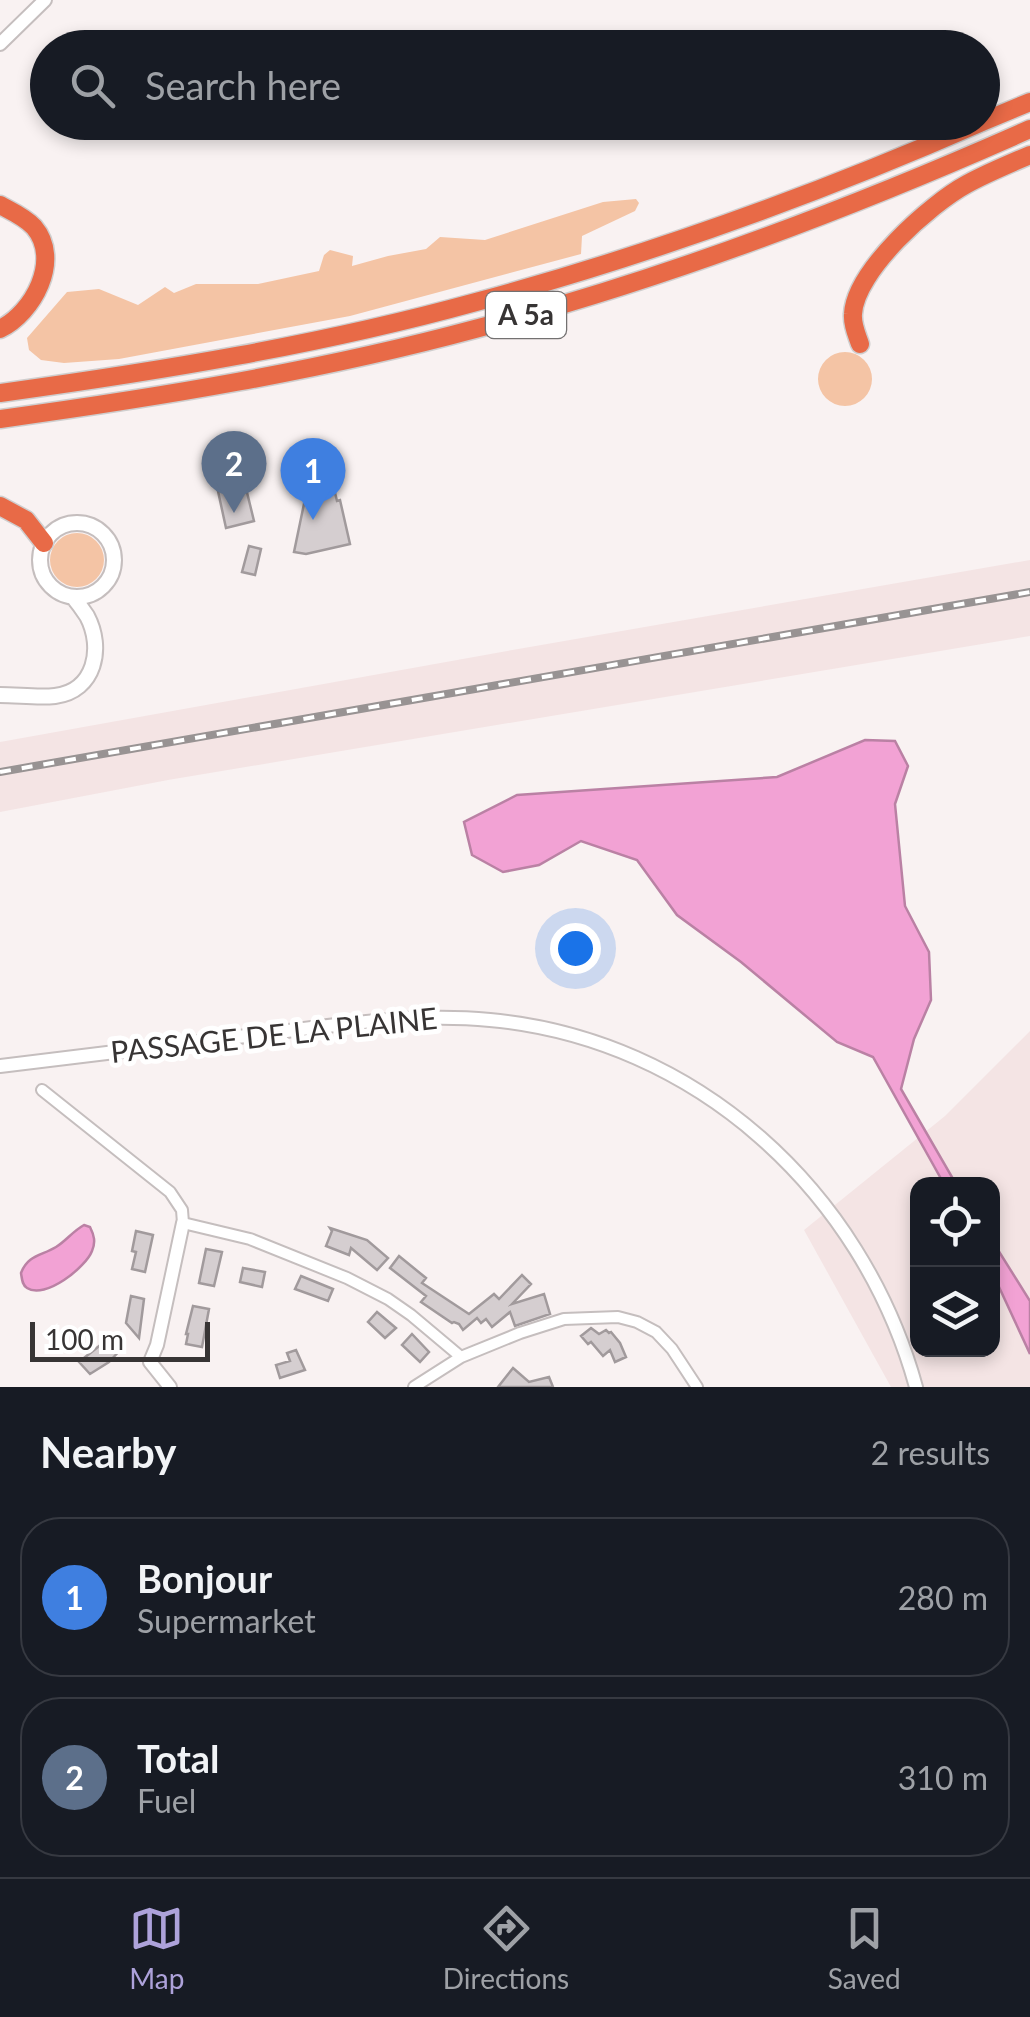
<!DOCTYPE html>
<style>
body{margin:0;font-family:Lato,sans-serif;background:#242831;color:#f1f3f6}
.controls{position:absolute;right:30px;bottom:30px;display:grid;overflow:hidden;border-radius:20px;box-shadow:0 5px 15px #0003}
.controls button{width:90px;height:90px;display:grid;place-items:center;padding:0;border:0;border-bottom:2px solid #363941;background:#171b24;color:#f1f3f6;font:50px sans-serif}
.scale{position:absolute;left:30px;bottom:25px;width:180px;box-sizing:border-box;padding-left:10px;border:5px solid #373434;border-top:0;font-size:28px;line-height:35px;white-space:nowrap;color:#373434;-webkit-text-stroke:8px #fff;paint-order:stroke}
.you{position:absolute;left:575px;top:948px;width:35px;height:35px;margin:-25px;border:8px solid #fff;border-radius:50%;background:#1a73e8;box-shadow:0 0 0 15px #1a73e833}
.badge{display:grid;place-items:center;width:65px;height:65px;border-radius:50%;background:#ada2da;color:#fff;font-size:32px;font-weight:700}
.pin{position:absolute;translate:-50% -82px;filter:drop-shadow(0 2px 5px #0008)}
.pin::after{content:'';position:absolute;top:52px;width:35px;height:30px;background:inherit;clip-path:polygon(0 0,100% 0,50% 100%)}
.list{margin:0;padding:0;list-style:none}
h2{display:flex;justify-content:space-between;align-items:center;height:130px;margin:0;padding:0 40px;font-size:42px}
h2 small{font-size:32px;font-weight:400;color:#9ea1a6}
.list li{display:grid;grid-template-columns:65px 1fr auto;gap:30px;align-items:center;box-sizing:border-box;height:160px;margin:0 20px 20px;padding:0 20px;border:2px solid #363941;border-radius:40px}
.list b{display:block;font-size:38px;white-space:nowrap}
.list p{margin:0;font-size:32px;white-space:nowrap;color:#9ea1a6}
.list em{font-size:32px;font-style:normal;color:#9ea1a6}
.icon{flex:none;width:55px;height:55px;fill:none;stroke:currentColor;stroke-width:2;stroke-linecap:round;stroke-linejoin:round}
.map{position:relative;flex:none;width:1030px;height:1387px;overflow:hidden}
.search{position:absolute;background:#171b24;box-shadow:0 5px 15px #0003;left:30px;right:30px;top:30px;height:110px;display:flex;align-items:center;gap:25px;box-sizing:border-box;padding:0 35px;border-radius:55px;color:#9ea1a6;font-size:38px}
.sheet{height:490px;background:#171b24}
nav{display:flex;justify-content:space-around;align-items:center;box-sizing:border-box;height:140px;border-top:2px solid #363941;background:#171b24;font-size:28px;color:#9ea1a6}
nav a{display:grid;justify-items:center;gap:5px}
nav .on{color:#ada2da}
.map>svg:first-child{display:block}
</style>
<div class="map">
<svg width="1030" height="1387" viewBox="0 0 1030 1387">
<rect width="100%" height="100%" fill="#f9f2f2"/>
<path fill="#f4e4e4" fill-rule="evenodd" d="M1030 560V636L168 780 0 812V742L524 648Z
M1030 1031V1387H891L804 1230 945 1116ZM918 1184H992V1350H918Z"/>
<path fill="#f4c4a5" d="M636 199 639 203 635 211 582 236 581 254 350 316 119 359 64 363 41 360 29 350 27 338 67 292 99 289 138 305 165 287 174 293 196 284H258L319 271 324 255 330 250 353 256 352 266 388 256 426 249 440 237 485 240 603 202Z
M818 379a27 27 0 1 1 54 0a27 27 0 1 1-54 0Z
M50 560a27 27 0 1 1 54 0a27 27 0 1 1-54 0Z"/>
<path fill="#f2a2d4" stroke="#ba81a4" stroke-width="2.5" d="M865 740 895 741 908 766 895 804 905 906 929 952 931 1000 914 1039 901 1089 956 1184H944L873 1057 837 1042 741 962 677 915 637 860 581 841 539 865 503 872 472 855 464 822 517 795 777 777Z
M84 1225 90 1227C94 1235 96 1242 92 1251 86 1267 45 1300 27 1288 22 1285 22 1279 21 1273 28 1255 41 1256 56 1247 66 1241 73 1231 84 1225Z
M993 1242 1030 1301V1354L993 1274Z"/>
<path fill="#d5ced0" stroke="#a19a9c" stroke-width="2.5" d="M243 476 254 521 226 528 216 482Z
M331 476 337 501 340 500 350 544 306 554 294 552 305 499 317 484Z
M249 546 261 549 255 575 242 572Z
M330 1228 367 1240 388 1258 377 1270 351 1248 349 1255 326 1246 332 1231Z
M136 1231 153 1235 145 1272 132 1269 136 1252 132 1251Z
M206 1249 222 1252 214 1286 199 1283Z
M399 1256 426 1278 422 1283 469 1314 494 1294 499 1299 522 1275 531 1284 512 1304 544 1294 550 1314 515 1326 510 1312 492 1327 486 1319 481 1323 477 1318 463 1330 459 1324 454 1322 452 1323 421 1302 426 1296 390 1268Z
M243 1268 265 1272 262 1287 240 1282Z
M301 1276 333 1289 328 1301 295 1289Z
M131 1296 144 1299 139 1338 126 1323Z
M193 1306 209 1309 202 1347 186 1344 188 1334H186Z
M377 1312 396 1328 385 1338 368 1322Z
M591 1328 599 1334 606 1330 609 1333 611 1332 620 1343 626 1357 615 1362 610 1350 603 1356 591 1342 588 1344 581 1336Z
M412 1334 429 1352 420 1362 402 1345Z
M113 1335 123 1347 109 1362 90 1374 79 1362Z
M296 1350 305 1370 280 1378 276 1365 290 1361 287 1353Z
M513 1368 529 1382 549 1377 553 1387H498Z"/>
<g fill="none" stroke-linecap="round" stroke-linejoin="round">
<g stroke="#c5bebe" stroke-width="14">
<path id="minor" d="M42 1090 170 1192 182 1210 183 1223 250 1239 347 1278 388 1299 411 1315 461 1357
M414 1387 461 1357 520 1333 564 1319 618 1317 637 1322 656 1332 672 1349 697 1387"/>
</g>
<g stroke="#c5bebe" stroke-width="16">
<path id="tertiary" d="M0 44 45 0
M0 1066C90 1055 181 1044 271 1033 344 1024 416 1013 490 1020 696 1039 862 1191 916 1387
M170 1387 150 1362 157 1345 183 1223"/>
</g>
<g stroke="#c5bebe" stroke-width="18">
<path id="secondary" d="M40 560a37 37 0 1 1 74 0a37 37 0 1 1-74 0Z
M0 695C18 695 38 698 55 696 95 691 104 648 87 616 83 610 78 603 73 597"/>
</g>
<g stroke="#cfcece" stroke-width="21">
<path id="motorway" d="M982 122 1030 102
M0 205C11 211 25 217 34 227 62 260 33 313 0 329
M860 344C857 335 852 325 853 314 855 271 930 204 967 184 987 173 1009 164 1030 155
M0 393C160 371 320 345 476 302 649 255 818 194 982 122
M0 419C160 397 319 371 475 329 666 279 850 209 1030 129
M0 506 26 520 44 543"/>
</g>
<use href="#minor" stroke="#fff" stroke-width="10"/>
<use href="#tertiary" stroke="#fff" stroke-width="12"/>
<use href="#secondary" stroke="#fff" stroke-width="14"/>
<use href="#motorway" stroke="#e86a47" stroke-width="18"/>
<g stroke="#989393" stroke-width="8">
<path id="rail" d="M0 772 1030 592"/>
</g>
<use href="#rail" stroke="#fff" stroke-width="4" stroke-dasharray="11" stroke-linecap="butt"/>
</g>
<g text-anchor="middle" stroke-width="10" stroke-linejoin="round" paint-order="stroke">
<rect fill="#fff" stroke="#737171" stroke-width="2.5" x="486" y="292" width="80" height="46" rx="8"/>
<g font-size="28" font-weight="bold" fill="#373434">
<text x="526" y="325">A 5a</text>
</g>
<g font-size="30" fill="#373434" stroke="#fff">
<text transform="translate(274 1036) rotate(-6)" y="10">PASSAGE DE LA PLAINE</text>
</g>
</g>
</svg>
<div class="controls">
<button><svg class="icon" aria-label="locate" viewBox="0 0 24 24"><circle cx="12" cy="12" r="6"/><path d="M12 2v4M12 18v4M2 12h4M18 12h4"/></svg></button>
<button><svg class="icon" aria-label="layers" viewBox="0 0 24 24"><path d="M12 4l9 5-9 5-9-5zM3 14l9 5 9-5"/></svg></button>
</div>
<div class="scale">100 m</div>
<div class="you"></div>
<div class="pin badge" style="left:313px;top:520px;background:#3f7fe0">1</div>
<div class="pin badge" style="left:234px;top:513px;background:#5c6f8a">2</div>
<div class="search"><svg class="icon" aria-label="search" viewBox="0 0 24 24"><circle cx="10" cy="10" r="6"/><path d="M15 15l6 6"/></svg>Search here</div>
</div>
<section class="sheet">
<h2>Nearby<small>2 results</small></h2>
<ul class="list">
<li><span class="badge" style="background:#3f7fe0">1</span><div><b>Bonjour</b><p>Supermarket</p></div><em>280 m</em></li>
<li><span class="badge" style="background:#5c6f8a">2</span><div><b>Total</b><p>Fuel</p></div><em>310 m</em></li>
</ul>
</section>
<nav>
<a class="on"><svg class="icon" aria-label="map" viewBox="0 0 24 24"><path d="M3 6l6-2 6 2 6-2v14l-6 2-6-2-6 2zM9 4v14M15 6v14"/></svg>Map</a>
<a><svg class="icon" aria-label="directions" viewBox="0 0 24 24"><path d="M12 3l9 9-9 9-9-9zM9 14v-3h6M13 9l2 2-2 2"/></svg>Directions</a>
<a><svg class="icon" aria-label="saved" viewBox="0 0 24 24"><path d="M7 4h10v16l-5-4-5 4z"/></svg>Saved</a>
</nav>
